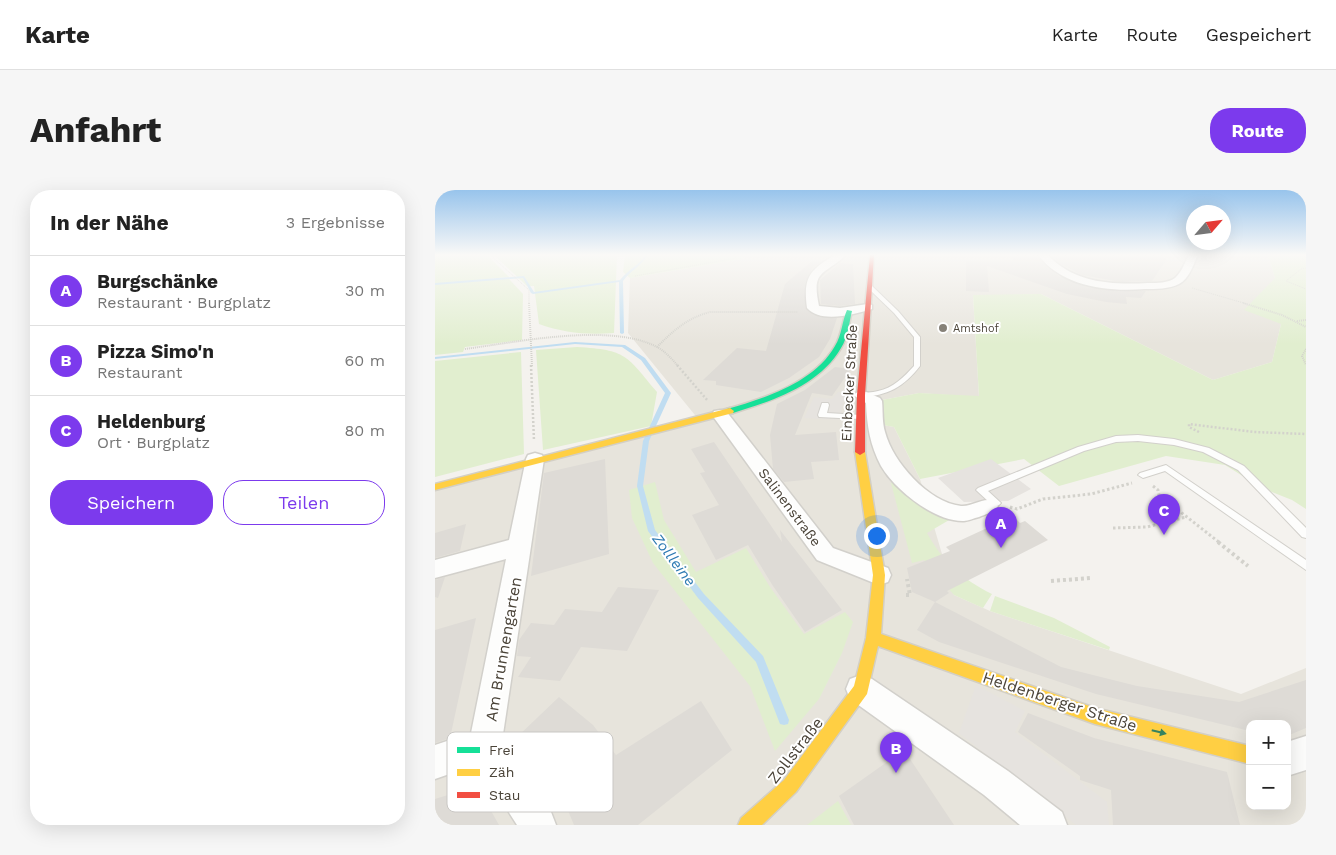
<!DOCTYPE html>
<html lang="de">
<meta charset="utf-8">
<style>
body{margin:0;font-family:"Work Sans",sans-serif;background:#f6f6f6;color:#222}
.controls{position:absolute;right:15px;bottom:15px;display:grid;overflow:hidden;border-radius:10px;box-shadow:0 5px 20px #0002}
.controls button{width:45px;height:45px;display:grid;place-items:center;padding:0;border:0;border-bottom:1px solid #e0e0e0;background:#fff;color:#222;font:25px sans-serif}
.compass{position:absolute;left:751px;top:15px;width:45px;height:45px;border-radius:50%;background:#fff;box-shadow:0 5px 20px #0002;rotate:62deg}
.you{position:absolute;left:441px;top:345px;width:18px;height:18px;margin:-12px;border:4px solid #fff;border-radius:50%;background:#1a73e8;box-shadow:0 0 0 8px #1a73e833}
.badge{display:grid;place-items:center;width:32px;height:32px;border-radius:50%;background:#7c3aed;color:#fff;font-size:16px;font-weight:700}
.pin{position:absolute;translate:-50% -41px;filter:drop-shadow(0 1px 2px #0008)}
.pin::after{content:'';position:absolute;top:26px;width:18px;height:15px;background:inherit;clip-path:polygon(0 0,100% 0,50% 100%)}
.list{margin:0;padding:0;list-style:none}
h2{display:flex;justify-content:space-between;align-items:center;height:65px;margin:0;padding:0 20px;font-size:21px}
h2 small{font-size:16px;font-weight:400;color:#767676}
.list li{display:grid;grid-template-columns:32px 1fr auto;gap:15px;align-items:center;box-sizing:border-box;height:70px;padding:0 20px;border-top:1px solid #e0e0e0}
.list b{display:block;font-size:19px;white-space:nowrap}
.list p{margin:0;font-size:16px;white-space:nowrap;color:#767676}
.list em{font-size:16px;font-style:normal;color:#767676}
.actions{display:flex;gap:10px;padding:15px 20px}
.actions a{flex:1;padding:11px 0;border:1px solid #7c3aed;border-radius:20px;text-align:center;font-size:18px;color:#7c3aed}
.actions .main{background:#7c3aed;color:#fff}
.map{position:relative;flex:none;width:871px;height:635px;overflow:hidden;border-radius:20px}
header{display:flex;align-items:center;gap:30px;box-sizing:border-box;height:70px;padding:0 25px;background:#fff;border-bottom:1px solid #e0e0e0}
header strong{font-size:24px}
nav{display:flex;gap:28px;margin-inline-start:auto;font-size:18px}
.intro{display:flex;align-items:center;justify-content:space-between;box-sizing:border-box;height:120px;padding:0 30px}
h1{margin:0;font-size:35px}
.button{padding:12px 22px;border-radius:20px;background:#7c3aed;color:#fff;font-size:18px;font-weight:700}
main{display:flex;gap:30px;padding:0 30px}
aside{flex:1;background:#fff;border-radius:20px;box-shadow:0 5px 20px #0002}
.map>svg:first-child{display:block}
</style>
<header>
<strong>Karte</strong>
<nav><a>Karte</a><a>Route</a><a>Gespeichert</a></nav>
</header>
<div class="intro"><h1>Anfahrt</h1><a class="button">Route</a></div>
<main>
<aside>
<h2>In der Nähe<small>3 Ergebnisse</small></h2>
<ul class="list">
<li><span class="badge">A</span><div><b>Burgschänke</b><p>Restaurant · Burgplatz</p></div><em>30 m</em></li>
<li><span class="badge">B</span><div><b>Pizza Simo'n</b><p>Restaurant</p></div><em>60 m</em></li>
<li><span class="badge">C</span><div><b>Heldenburg</b><p>Ort · Burgplatz</p></div><em>80 m</em></li>
</ul>
<div class="actions"><a class="main">Speichern</a><a>Teilen</a></div>
</aside>
<div class="map">
<svg width="871" height="635" viewBox="0 0 871 635">
<rect width="100%" height="100%" fill="#f4f2ee"/>
<path fill="#e7e4dc" fill-rule="evenodd" d="M308 65H833L840 88 846 134 837 172 778 190 606 104 538 106 544 207 484 203 447 210 448 235 459 237 485 289 519 405 555 421 806 504 871 478V635H0V298L264 230 193 143 195 88 307 69ZM815 534H852V616H815Z"/>
<path fill="#e1eecf" d="M0 65H52L74 87 41 90 74 89 88 104 87 150 30 157 28 162 0 165Z
M59 65H182L179 143C152 145 129 143 104 134L99 96H92Z
M190 65H308L307 69 195 88 188 82Z
M833 65H871V319L857 310 827 298 790 275 731 266 624 296 589 269 485 289 459 237 448 235 447 210 484 203 544 206 538 105 606 104 778 190 837 172 846 134 809 120 840 88Z
M142 157C192 160 191 165 222 202L216 236 108 260 101 160Z
M86 162 89 264 0 287V171Z
M459 290 521 326 492 343C508 372 527 389 557 404L548 418 519 405 489 370 477 373 456 293Z
M220 292 229 330 261 382 311 358 335 397 369 444 410 422 418 432 407 463 384 509 340 561 315 496 218 373 197 328 194 300Z
M560 406 619 428 675 457 674 460 555 421Z
M403 611 416 635H372Z"/>
<path fill="#e6e3df" d="M403 202 411 203 404 230 369 228 379 207 397 209Z
M556 269 596 299 573 311 529 312 503 288Z
M541 495 590 521 580 542 672 612 674 635H641L524 543Z"/>
<g fill="none" stroke-linecap="round" stroke-linejoin="round">
<path fill="#c0ddf1" fill-rule="evenodd" d="M211 65H213C206 76 195 81 188 91L189 143 187 144 185 143 184 92 98 104 96 103 88 88 0 95V93L89 86 99 102 185 90C193 80 204 75 211 65Z
M140 152 190 155 210 168 236 203 214 251 208 296 220 340 269 404 328 466 354 530 353 534 349 535 345 534 321 472 263 408 213 341 202 296 208 251 230 203 206 170 187 157 140 154 0 169V167Z"/>
</g>
<path fill="#dedbd6" d="M577 65H601L612 77 624 86 651 97 681 101H711L706 108 691 107 692 114 671 112 632 104 552 76 554 102 531 101V71L578 70Z
M616 65H730L728 68 732 69 717 91 686 92 647 85 624 73Z
M377 71 386 72 377 79 371 91 370 118 385 127 402 128 395 149 384 167 354 188 326 202 281 195V191L268 190 302 158 331 161 350 94Z
M405 73 418 74 420 114 405 116 386 114 385 90Z
M400 177 416 179 397 206 377 203 360 245 401 242 404 270 376 272 379 289 349 292 338 279 335 245 342 214 370 200Z
M279 252 347 352 345 340 407 420 370 442 338 396 313 355 281 370 257 325 284 315 265 283 270 282 256 259Z
M170 269 174 364 96 386 109 283Z
M578 326 585 333 590 331 613 350 512 401 514 403 500 412 477 402 472 378 515 361 511 357Z
M31 334 25 361 0 368V343Z
M10 387 3 408 0 407V390Z
M183 397 224 400 192 461 146 457 125 491 83 487 96 467 82 466 84 450 96 433 119 435 130 419 167 422Z
M500 412 626 477 702 496 804 512 871 490V538L852 546V534H815V541L661 504 504 452 482 440Z
M41 428 15 548 0 553V440Z
M124 507 158 535 181 565 266 511 297 560 203 635H139L129 611 107 576 81 548Z
M593 523 659 548 792 582 805 635H678L676 600 645 590V586L583 542Z
M469 560 519 635H419L404 606Z
M42 596 64 635H0V609Z"/>
<g fill="none" stroke-linecap="round" stroke-linejoin="round">
<g stroke="#d2d0cb" stroke-width="2">
<path id="lane" d="M433 96H437L463 121 485 147V176C469 197 452 206 426 207H423V203C430 202 437 203 443 201 458 198 469 187 479 176V147L459 123 433 98Z
M387 213H393L394 215 392 223 425 225 429 227 425 229 384 227 383 225Z
M703 245 739 249 774 258 809 276 871 338V348L867 347 803 280 768 262 739 255 703 251 681 252 649 261 553 301 566 313 564 315 552 319 547 316 548 314 554 312 541 300 543 298 643 257 681 246Z
M731 275 871 370V380L730 281 708 288 703 285 705 283Z"/>
</g>
<g stroke="#d2d0cb" stroke-width="3">
<path id="street" d="M400 65H411C389 86 376 79 384 116L405 118 433 114 437 115V119C420 124 386 134 372 118 368 88 374 80 400 65Z
M603 65H613C639 93 677 95 713 93 722 93 733 93 740 88 747 82 750 72 754 65H763C758 75 754 89 744 94 734 99 721 99 710 99 672 102 628 97 603 65Z
M426 200 445 208 447 211C448 221 447 232 450 242 458 272 493 312 526 316 538 317 547 307 559 311L563 316C558 323 551 324 544 327 539 328 533 331 529 331 500 332 460 300 446 276 435 255 432 236 431 213L418 205Z
M285 220 291 221 398 358 453 378 456 385 453 392 444 395 382 370 277 225 279 221Z
M100 263 107 265 109 269 67 551 116 622 121 635H82L43 574 0 589V555L36 543 71 369 0 388V370L74 350 91 269 93 265Z
M426 485 437 489 573 581 627 622 632 635H585L549 605 415 509 411 499 415 489Z
M871 546V580L852 586V552Z"/>
</g>
<g stroke="#d3cfc5" stroke-width="3">
<path id="fast" d="M412 120 417 121C414 133 413 147 406 158 384 196 337 211 298 223H292V219C330 208 379 193 400 156 407 145 407 131 412 120Z"/>
</g>
<g stroke="#d3cfc5" stroke-width="3">
<path id="slow" d="M295 218 299 221 298 223 0 300V294Z
M425 259 430 262 450 385 446 444 660 518 815 556V574L660 534 443 456 432 504 361 602 327 635H303L306 628 349 590 419 496 431 448 438 385 420 262Z"/>
</g>
<g stroke="#d3cfc5" stroke-width="3">
<path id="jam" d="M435 65H439L430 205V262L425 265 420 262 422 205Z"/>
</g>
<path stroke="#d3d2cc" stroke-width="1" stroke-dasharray="1 1" stroke-linecap="butt" d="M55 65 94 100V114
M871 78 866 79 851 91 871 99
M200 86 301 68 302 65
M757 98 812 114"/>
<path stroke="#d3d2cc" stroke-width="2" stroke-dasharray="1 1" stroke-linecap="butt" d="M94 113 97 176
M808 113 847 125 871 137
M862 131 871 130
M222 157C238 141 252 128 275 122H363
M30 159C82 152 173 133 220 156 229 160 237 169 243 176
M871 159 867 166 871 175"/>
<path stroke="#d3d2cc" stroke-width="2.5" stroke-dasharray="2 2" stroke-linecap="butt" d="M96 175 99 251
M242 175 273 211
M764 242 754 237V234L819 242 871 244"/>
<path stroke="#d3d2cc" stroke-width="3" stroke-dasharray="2.5 2.5" stroke-linecap="butt" d="M718 296 723 300 724 305 785 353
M575 317 582 319 608 309 656 304 697 293
M678 338 712 337 751 327"/>
<path stroke="#d3d2cc" stroke-width="4" stroke-dasharray="3 3" stroke-linecap="butt" d="M783 352 813 376
M616 391 656 388
M471 405H475L472 389"/>
<use href="#lane" fill="#fdfdfc" fill-rule="evenodd"/>
<use href="#street" fill="#fdfdfc" fill-rule="evenodd"/>
<use href="#fast" fill="#16e098" fill-rule="evenodd"/>
<use href="#slow" fill="#ffcf43" fill-rule="evenodd"/>
<use href="#jam" fill="#f24e42" fill-rule="evenodd"/>
</g>
<defs><path id="oneway-solid" d="M-6-.8H1V-3.2L6.5 0L1 3.2V.8H-6Z" transform="scale(1.25)"/></defs>
<use fill="#36825f" href="#oneway-solid" transform="translate(724 542) rotate(14)"/>
<linearGradient id="sky" x2="0" y2="1"><stop stop-color="#98c4ec"/><stop offset="0.42" stop-color="#faf9f7"/><stop offset="1" stop-color="#faf9f7" stop-opacity="0"/></linearGradient>
<rect width="871" height="154" fill="url(#sky)"/>
<circle fill="#868178" stroke="#fff" stroke-width="2" cx="508" cy="138" r="5"/>
<g text-anchor="middle" stroke-width="4" stroke-linejoin="round" paint-order="stroke">
<g font-size="11" fill="#4b4439" stroke="#fff" text-anchor="start">
<text x="518" y="142">Amtshof</text>
</g>
<g font-size="14" fill="#4b4439" stroke="#fff">
<text transform="translate(414 193) rotate(-87)" y="5">Einbecker Straße</text>
<text transform="translate(355 317) rotate(53)" y="5">Salinenstraße</text>
</g>
<g font-size="15" font-style="italic" fill="#2e7ab2" stroke="#fff">
<text transform="translate(239 370) rotate(53)" y="5">Zollleine</text>
</g>
<g font-size="16" fill="#4b4439" stroke="#fff">
<text transform="translate(68 459) rotate(-80)" y="6">Am Brunnengarten</text>
<text transform="translate(625 511) rotate(18)" y="6">Heldenberger Straße</text>
<text transform="translate(360 560) rotate(-52)" y="6">Zollstraße</text>
</g>
</g>
<rect x="12" y="542" width="166" height="80" rx="8" fill="#fff" stroke="#c9c7c4" stroke-width="1"/>
<rect x="22" y="557" width="23" height="6" fill="#16e098"/>
<rect x="22" y="579" width="23" height="7" fill="#ffcf43"/>
<rect x="22" y="602" width="23" height="6" fill="#f24e42"/>
<g font-size="14" fill="#4b4439">
<text x="54" y="565">Frei</text>
<text x="54" y="587">Zäh</text>
<text x="54" y="610">Stau</text>
</g>
</svg>
<div class="controls">
<button>+</button>
<button>−</button>
</div>
<svg class="compass" viewBox="-18 -18 36 36"><path d="M0-13l5 13h-10z" fill="#e53935"/><path d="M0 13l5-13h-10z" fill="#767676"/></svg>
<div class="you"></div>
<div class="pin badge" style="left:566px;top:358px">A</div>
<div class="pin badge" style="left:461px;top:583px">B</div>
<div class="pin badge" style="left:729px;top:345px">C</div>
</div>
</main>
